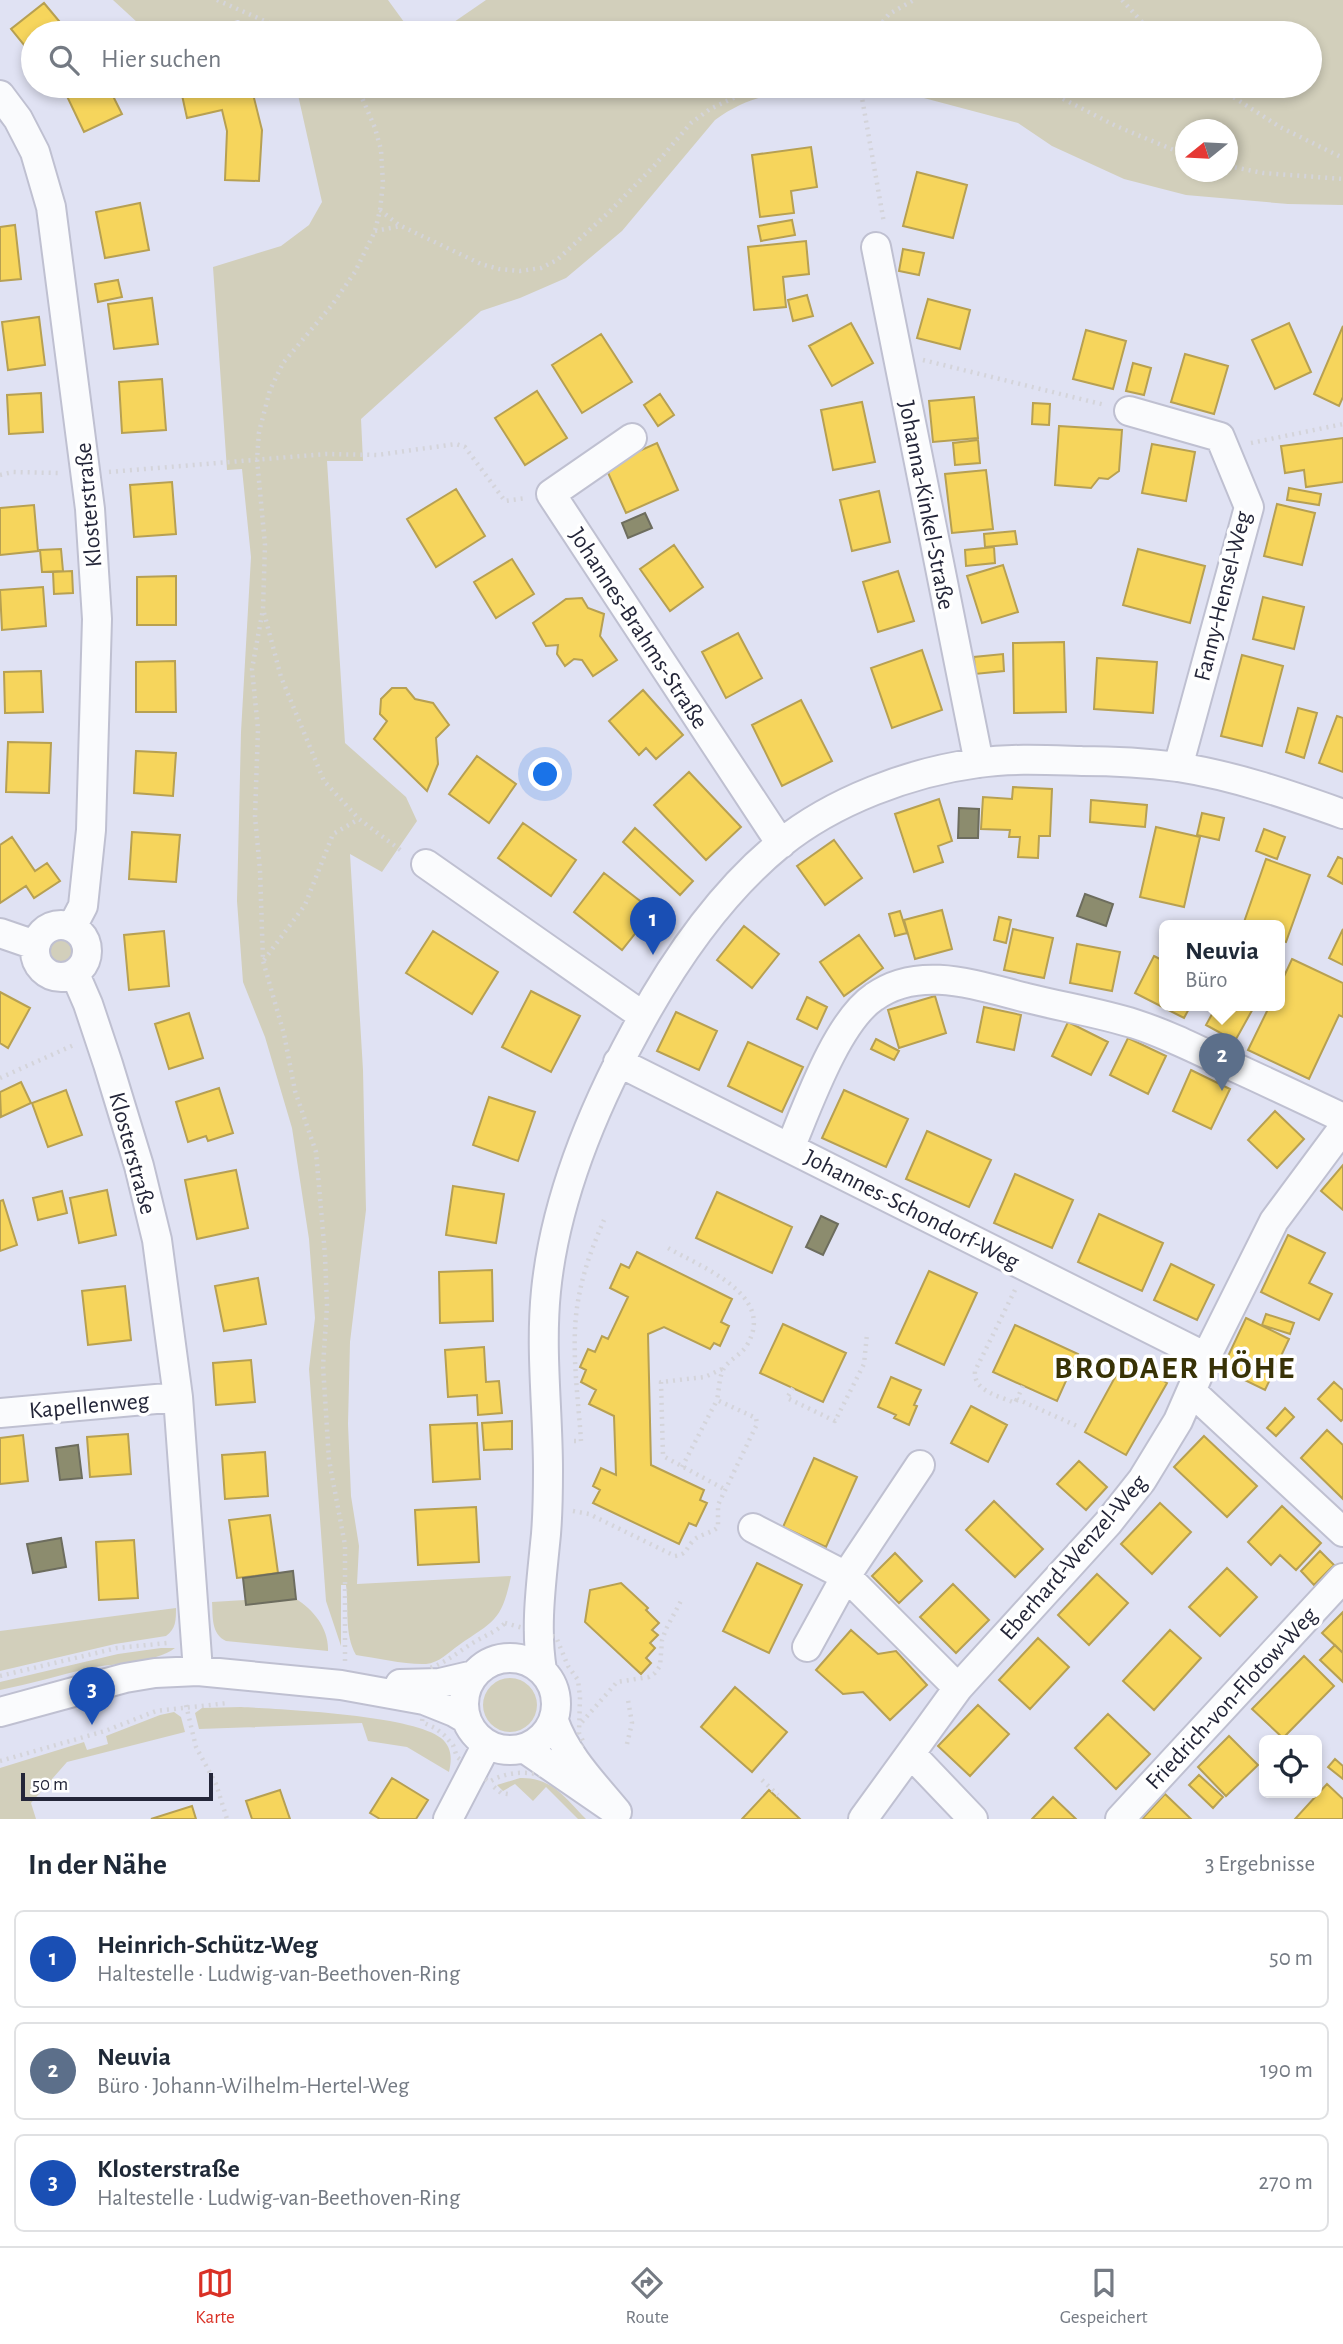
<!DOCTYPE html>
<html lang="de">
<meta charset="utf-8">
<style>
body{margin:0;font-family:"Alegreya Sans",sans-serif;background:#f6f6f7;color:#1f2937}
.controls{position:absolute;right:21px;bottom:21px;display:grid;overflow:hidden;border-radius:10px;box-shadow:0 4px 10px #0003}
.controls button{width:63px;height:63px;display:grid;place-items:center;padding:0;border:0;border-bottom:2px solid #e0e1e3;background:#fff;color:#1f2937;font:35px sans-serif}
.compass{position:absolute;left:1175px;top:119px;width:63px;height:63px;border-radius:50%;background:#fff;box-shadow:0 4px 10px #0003;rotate:252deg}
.scale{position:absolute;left:21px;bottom:18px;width:192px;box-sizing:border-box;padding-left:7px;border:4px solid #242639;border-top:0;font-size:19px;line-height:24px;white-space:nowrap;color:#242639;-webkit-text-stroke:5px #fff;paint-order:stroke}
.you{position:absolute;left:546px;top:775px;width:24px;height:24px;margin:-18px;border:5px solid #fff;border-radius:50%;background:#1a73e8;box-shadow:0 0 0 10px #1a73e833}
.badge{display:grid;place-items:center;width:46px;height:46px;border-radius:50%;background:#d93025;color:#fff;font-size:23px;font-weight:700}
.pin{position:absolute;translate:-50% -58px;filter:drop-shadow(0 2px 4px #0008)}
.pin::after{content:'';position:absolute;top:37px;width:24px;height:21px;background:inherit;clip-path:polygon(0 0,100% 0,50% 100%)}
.popup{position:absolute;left:1159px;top:920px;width:126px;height:91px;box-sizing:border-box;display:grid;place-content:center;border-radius:10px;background:#fff;filter:drop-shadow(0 2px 5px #0005);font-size:23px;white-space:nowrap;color:#747a83}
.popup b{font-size:26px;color:#1f2937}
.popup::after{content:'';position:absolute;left:50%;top:100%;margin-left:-14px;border:14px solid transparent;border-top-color:#fff}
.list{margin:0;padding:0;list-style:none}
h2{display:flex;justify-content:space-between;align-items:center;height:91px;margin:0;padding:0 28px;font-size:30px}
h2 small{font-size:23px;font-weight:400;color:#747a83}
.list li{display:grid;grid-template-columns:46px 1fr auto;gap:21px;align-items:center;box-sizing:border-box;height:98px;margin:0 14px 14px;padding:0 14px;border:2px solid #e0e1e3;border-radius:10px}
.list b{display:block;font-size:26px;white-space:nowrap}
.list p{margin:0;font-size:23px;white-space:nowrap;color:#747a83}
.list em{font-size:23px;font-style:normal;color:#747a83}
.icon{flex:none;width:38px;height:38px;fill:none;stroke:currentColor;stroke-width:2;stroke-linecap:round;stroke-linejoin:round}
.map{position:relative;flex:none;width:1343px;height:1819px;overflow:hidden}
.search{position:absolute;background:#fff;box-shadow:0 4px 10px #0003;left:21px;right:21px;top:21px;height:77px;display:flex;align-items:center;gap:18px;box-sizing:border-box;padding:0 24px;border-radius:38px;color:#747a83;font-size:26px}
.sheet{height:427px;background:#fff}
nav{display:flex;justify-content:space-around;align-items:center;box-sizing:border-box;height:98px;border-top:2px solid #e0e1e3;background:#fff;font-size:19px;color:#747a83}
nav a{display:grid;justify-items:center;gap:4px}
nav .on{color:#d93025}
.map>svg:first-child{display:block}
</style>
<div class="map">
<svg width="1343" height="1819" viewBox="0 0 1343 1819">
<rect width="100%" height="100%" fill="#e0e2f3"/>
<path fill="#d2cfbb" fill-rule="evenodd" d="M113 0H388L412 33H268L238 20 191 33H154L138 23Z
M486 0H1343V205L1288 204 1186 195 1124 179 1052 146 1018 123 905 93H868L855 89C802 91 759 87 715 120L622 231 566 278 520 298 481 311 361 419 363 461H327L345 743 406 797 417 821 382 872 350 854 363 1070 366 1210 350 1342 348 1424 351 1496 359 1546 357 1584 511 1576C502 1621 494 1621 459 1645 449 1652 439 1663 426 1664 407 1665 376 1658 356 1655 344 1634 349 1607 346 1585H341V1646L326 1601 309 1369 315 1318 309 1239 292 1128 265 1037 243 982 237 901 241 732 251 557 242 469 227 470 213 267 281 246 309 225 322 202 296 86H1310V33H438ZM1186 130H1228V172H1186Z
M45 952a16 16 0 1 1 32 0a16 16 0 1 1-32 0Z
M296 1599C314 1610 329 1629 328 1651L226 1641C211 1634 213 1617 212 1602L245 1600 247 1605Z
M176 1608C176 1620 176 1629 166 1636L115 1644 0 1671V1631Z
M161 1648H175C155 1663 115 1663 90 1668 60 1675 30 1684 0 1690V1682L118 1654Z
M483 1705a27 27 0 1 1 54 0a27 27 0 1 1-54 0Z
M241 1707C281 1709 413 1715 441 1738 452 1747 452 1759 449 1772L407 1747 368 1741 362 1723 199 1729 195 1713 202 1708Z
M174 1712 181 1717 185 1732 67 1762 31 1803 36 1819H0V1768L84 1742 87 1750 108 1744 106 1736 160 1715Z
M520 1778C552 1777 565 1798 586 1819H578L546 1787 533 1801 515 1784 503 1791 497 1785Z"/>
<path fill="#f6d55c" stroke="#b7a052" stroke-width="2" d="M44 3 69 33H33V56L11 29Z
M73 86H108L122 114 84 132 64 90Z
M180 86H251L262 130 259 181 225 180 227 131 222 110 187 118Z
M811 147 817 187 791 191 794 213 760 217 752 155Z
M917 172 967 185 953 238 903 226Z
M140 203 149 250 105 258 96 212Z
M792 220 795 235 761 241 758 226Z
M15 225 21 279 0 281V227Z
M806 241 809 274 783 277 786 307 754 310 748 247Z
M903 249 924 253 919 275 899 271Z
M118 280 122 297 98 302 95 284Z
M807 295 813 316 793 321 788 300Z
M152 298 158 344 114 349 108 304Z
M928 299 970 310 960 349 917 338Z
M39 317 45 365 8 370 2 322Z
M851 323 873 363 832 386 809 346Z
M1289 323 1311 372 1275 389 1252 340Z
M1343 326V397L1339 406 1314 394Z
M1086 330 1126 341 1113 389 1073 379Z
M601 334 632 382 582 413 552 365Z
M1185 354 1228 366 1214 414 1171 402Z
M1133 363 1151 368 1144 395 1126 391Z
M162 379 166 430 122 433 119 382Z
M537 391 567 438 525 465 495 418Z
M41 393 43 432 9 434 7 395Z
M660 394 674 415 658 426 644 405Z
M974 397 978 438 933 442 929 401Z
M862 402 875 462 833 470 821 410Z
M1033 403 1050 404 1049 425 1032 424Z
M1059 426 1122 430 1119 471 1108 479 1099 478 1091 488 1055 485Z
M1343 438V482L1306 487 1304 470 1285 473 1281 446Z
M978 440 980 463 955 465 953 443Z
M657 443 678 490 626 513 605 466Z
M1152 444 1195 452 1186 501 1142 493Z
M986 470 993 529 952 533 945 474Z
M172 482 176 534 134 537 130 485Z
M1289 488 1321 494 1319 505 1287 500Z
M456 489 485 536 436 567 407 519Z
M879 491 890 542 852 551 840 500Z
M1277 504 1315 513 1302 565 1264 556Z
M34 505 38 551 0 555V508Z
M1015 531 1017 544 985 547 984 534Z
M674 545 703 587 670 611 640 569Z
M994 547 995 563 966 566 965 550Z
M61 549 63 571 42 572 40 550Z
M1138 549 1205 566 1190 623 1123 605Z
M512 559 534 594 496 618 474 582Z
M1003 565 1018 612 982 623 967 576Z
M72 571 73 593 54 594 53 572Z
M898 571 914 621 878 632 863 582Z
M176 576V625H137V577Z
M43 587 46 626 2 630 0 590Z
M1263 597 1304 607 1294 649 1253 639Z
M582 598 588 608 604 614 600 636 617 660 593 676 582 660 574 659 565 666 557 654 558 645 546 646 533 623 566 599Z
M738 633 762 678 726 698 702 652Z
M1064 642 1066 712 1014 713 1013 643Z
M922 650 942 710 892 728 871 668Z
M1003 654 1004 671 975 674 974 657Z
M1242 655 1283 666 1262 746 1221 736Z
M1097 658 1157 662 1153 713 1094 709Z
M175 661 176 712H136V662Z
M41 671 43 712 5 713 4 672Z
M392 688H406L415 699 433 703 449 725 436 738 438 764 427 791 374 739 387 721 380 714 381 699Z
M643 690 683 735 656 759 646 748 639 755 609 721Z
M801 700 832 761 782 786 752 725Z
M1298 708 1317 713 1304 758 1286 752Z
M1337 716 1343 718V772L1319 763Z
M8 742 51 743 49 793 6 792Z
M136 751 176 753 173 796 134 793Z
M477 756 516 784 489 823 449 794Z
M689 772 741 827 706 860 654 805Z
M1013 787 1052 789 1050 836H1039L1038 858 1018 857 1020 837H1009L1010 830 981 829 983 797 1012 799Z
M939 799 952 841 938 846 943 862 914 872 895 814Z
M1091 800 1147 805 1145 827 1090 822Z
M1202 813 1224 818 1219 840 1197 835Z
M523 823 576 860 551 896 498 858Z
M1156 827 1200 837 1184 907 1140 897Z
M635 828 693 881 680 895 623 842Z
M1264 829 1285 837 1277 859 1256 851Z
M132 832 180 835 176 882 129 879Z
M12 837 35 871 47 863 60 881 34 898 26 886 0 903V845Z
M834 840 862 878 825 905 797 866Z
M1338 857 1343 859V884L1328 876Z
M1266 859 1310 875 1286 942 1280 940V925H1243Z
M604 873 653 911 622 950 574 912Z
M942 910 952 949 915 959 904 920Z
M900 911 907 933 895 936 889 914Z
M999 917 1011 920 1006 943 994 940Z
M744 926 779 954 752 988 717 960Z
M1013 929 1053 938 1044 978 1004 970Z
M1343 929V965L1329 958Z
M164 931 169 986 129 990 124 935Z
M433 931 498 972 472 1014 406 973Z
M859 935 883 968 844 996 820 962Z
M1077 944 1120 952 1112 991 1070 983Z
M1154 956 1164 961V1005H1191L1184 1018 1135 993Z
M1292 959 1343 983V1017L1339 1015 1309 1079 1248 1050 1270 1005H1280V985Z
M531 991 580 1016 551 1072 502 1047Z
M0 992 30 1008 8 1048 0 1043Z
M935 996 946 1033 899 1048 888 1010Z
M807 997 827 1007 817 1029 797 1019Z
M1217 1005H1255L1235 1041 1206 1025Z
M984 1007 1021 1015 1014 1050 977 1042Z
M676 1012 717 1031 699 1070 657 1051Z
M189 1013 203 1058 169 1069 155 1024Z
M1068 1022 1108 1042 1091 1075 1052 1056Z
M1128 1038 1166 1056 1148 1094 1110 1075Z
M876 1039 899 1051 894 1060 871 1049Z
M748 1042 803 1067 782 1112 728 1086Z
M1191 1070 1230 1089 1211 1129 1173 1111Z
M21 1082 31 1103 1 1117 0 1092Z
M219 1088 233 1133 208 1141 206 1136 188 1142 176 1102Z
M66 1090 82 1135 48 1147 32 1103Z
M844 1090 908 1119 886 1167 822 1138Z
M489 1097 535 1112 518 1161 473 1145Z
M1275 1111 1304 1139 1277 1168 1248 1140Z
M927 1131 991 1160 969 1207 906 1179Z
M1343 1165V1210L1321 1191Z
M236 1170 248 1228 197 1239 185 1180Z
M1015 1174 1073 1200 1052 1248 994 1223Z
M453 1186 504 1194 496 1243 446 1235Z
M107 1190 116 1235 79 1243 70 1198Z
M62 1191 67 1213 38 1220 33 1198Z
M717 1192 792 1227 772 1273 696 1238Z
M3 1200 17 1245 0 1251V1201Z
M1099 1214 1163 1243 1142 1291 1078 1262Z
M1288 1235 1325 1253 1309 1283 1332 1294 1319 1320 1261 1292Z
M637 1252 732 1299 721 1322 729 1326 720 1346 714 1343 710 1349 664 1327 648 1334 651 1465 704 1490 700 1500 707 1503 696 1526 689 1523 679 1544 593 1503 600 1490 593 1486 601 1468 616 1475 614 1416 589 1404 596 1390 581 1382 586 1370 580 1367 588 1349 595 1352 602 1336 608 1339 628 1297 610 1288 621 1264 629 1268Z
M1171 1264 1214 1285 1197 1320 1154 1300Z
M492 1270 493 1321 440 1323 439 1272Z
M929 1271 977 1293 944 1365 896 1343Z
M258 1278 266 1324 224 1331 215 1286Z
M125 1286 131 1340 88 1345 82 1291Z
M1266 1314 1294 1323 1290 1334 1262 1325Z
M1246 1318 1289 1339 1265 1390 1222 1369Z
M783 1324 846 1353 823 1402 760 1373Z
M1015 1325 1078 1354 1057 1401 993 1372Z
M484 1347 486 1382 499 1381 502 1413 478 1415 477 1395 448 1397 445 1350Z
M1125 1359 1167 1383 1126 1455 1085 1432Z
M251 1360 255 1402 216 1405 213 1363Z
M891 1377 921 1390 914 1405 917 1406 909 1425 894 1418 896 1415 878 1407Z
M1334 1382 1343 1390V1419L1341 1421 1318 1399Z
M971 1406 1007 1425 988 1462 951 1443Z
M1285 1408 1294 1417 1276 1436 1267 1428Z
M512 1421V1449L484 1450 482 1423Z
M477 1423 480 1479 433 1482 430 1425Z
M1327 1430 1343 1445V1499L1301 1458Z
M128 1434 131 1474 90 1477 87 1437Z
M23 1435 28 1481 0 1484V1438Z
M1204 1436 1257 1486 1227 1517 1174 1467Z
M265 1452 268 1496 225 1499 222 1455Z
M814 1458 857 1477 826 1547 783 1527Z
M1079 1461 1107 1487 1086 1510 1057 1484Z
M994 1501 1043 1549 1015 1577 966 1530Z
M1160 1503 1191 1532 1152 1574 1121 1544Z
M1282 1506 1321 1543 1296 1570 1280 1555 1271 1565 1248 1542Z
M476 1507 479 1562 418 1565 415 1510Z
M270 1515 278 1573 237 1578 229 1520Z
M134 1540 138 1598 99 1600 96 1542Z
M1320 1551 1334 1565 1314 1585 1301 1571Z
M895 1553 922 1581 899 1603 872 1576Z
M757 1563 802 1585 769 1653 723 1631Z
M1227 1568 1257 1597 1220 1636 1189 1607Z
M1097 1574 1128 1603 1089 1645 1058 1615Z
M621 1583 648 1608 646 1610 659 1623 652 1630 658 1635 650 1643 655 1648 646 1658 651 1663 641 1674 585 1622 590 1590Z
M953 1584 989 1620 956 1653 920 1617Z
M1343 1612V1653L1322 1633Z
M851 1630 878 1654 896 1651 927 1685 890 1720 863 1692 843 1694 816 1670Z
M1170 1630 1201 1658 1154 1710 1123 1681Z
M1038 1638 1069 1667 1030 1709 999 1680Z
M1335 1645 1343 1653V1682L1320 1660Z
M1304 1656 1334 1686 1283 1738 1252 1709Z
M735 1687 787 1732 752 1772 701 1727Z
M978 1705 1009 1734 970 1776 938 1746Z
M1108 1714 1150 1754 1116 1789 1075 1748Z
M1229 1736 1258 1765 1226 1796 1198 1767Z
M1335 1759 1343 1766V1779L1328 1767Z
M1199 1775 1223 1797 1213 1808 1189 1785Z
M392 1778 428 1800 416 1819H380L370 1813Z
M1327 1784 1343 1799V1819H1295Z
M280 1790 290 1819H252L246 1801Z
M769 1790 800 1819H742Z
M1165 1794 1191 1819H1142Z
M1053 1797 1076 1819H1032Z
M192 1806 196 1819H151Z"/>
<path fill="#8c8c6e" stroke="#6d6d5e" stroke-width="2" d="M645 513 652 528 628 538 622 523Z
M959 808 979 809 978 838H958Z
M1085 894 1113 904 1106 926 1077 916Z
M821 1216 838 1224 823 1255 806 1247Z
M78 1445 82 1478 60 1480 56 1448Z
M61 1538 66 1567 33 1573 27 1544Z
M293 1571 296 1599 246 1605 243 1578Z"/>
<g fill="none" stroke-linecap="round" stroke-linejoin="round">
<g stroke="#bfc0d1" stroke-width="32">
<path id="minor" d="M0 95 18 119 35 152 51 207 90 509 97 619 91 830 83 906 72 927
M876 247 979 763
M1129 411 1220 437 1249 507 1178 767
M632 438 551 494 781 844
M426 864 643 1016
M35 951a26 26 0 1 1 52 0a26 26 0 1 1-52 0Z
M0 933 35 945
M75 974 88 1004 108 1064 139 1166 157 1240 178 1397 198 1671
M618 1062 1206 1357
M790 1148C808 1105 837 1022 874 997 920 964 978 986 1027 998 1063 1007 1100 1013 1135 1024 1166 1034 1194 1048 1223 1062 1263 1080 1303 1099 1343 1118
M1192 1392 1343 1532
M0 1413 178 1397
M753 1528 846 1576 958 1688
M807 1647 846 1576 920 1465
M464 1704a46 46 0 1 1 92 0a46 46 0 1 1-92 0Z
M542 1670C535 1629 541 1585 545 1544 548 1519 548 1495 548 1470 548 1410 540 1351 546 1291 555 1201 592 1111 635 1032 671 965 720 893 780 844 833 801 910 772 978 763 1011 758 1048 760 1082 761 1114 761 1147 763 1178 767 1235 776 1290 795 1343 814
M400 1684 440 1683 474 1675
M0 1712 125 1678 155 1673 198 1671 341 1685 424 1700 454 1712 466 1719
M524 1748 617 1812C594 1784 566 1756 554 1721
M911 1754 973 1819
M448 1819 487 1744
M863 1819 958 1688 1108 1523 1142 1480 1178 1421 1206 1357 1274 1221 1343 1128
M1120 1819 1343 1578"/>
</g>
<path stroke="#d4d4da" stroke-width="4.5" stroke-dasharray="2 5" stroke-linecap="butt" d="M217 0 292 33
M1122 0 1152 33
M874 33 889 14 914 0
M863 86 862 98 884 223
M1038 86 1116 126 1186 155
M1216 86 1280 127 1343 158
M1228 166 1263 173 1343 179
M380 210 400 226
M375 231 401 226 481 264 499 269 520 271 541 268 557 260 609 212 654 166 691 123 710 109 759 86
M923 360 1105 405
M1251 443 1343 424
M109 472 326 454 377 455 456 444 465 447 505 501 526 498
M0 475 13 472 58 473
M264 613 281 677 324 781 359 819 403 852
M264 960 305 905 333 834 359 819
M0 1078 76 1044
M1015 1290 975 1371C973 1391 999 1396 1015 1403L1017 1399
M722 1369 705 1377 661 1382 663 1456 726 1490
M1023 1386 1017 1399 1077 1426
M793 1388 787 1398 835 1421 864 1364 867 1334
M574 1441H581C578 1392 569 1339 580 1291 585 1266 594 1243 604 1220
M682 1467 717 1400
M573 1511 589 1514 675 1556C687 1554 685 1550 692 1542 698 1534 711 1534 718 1527V1505L757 1424 756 1418 717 1400C719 1391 719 1376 724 1368 730 1359 741 1355 747 1345 777 1295 701 1267 668 1248
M505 1623 556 1637 568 1666 578 1680 580 1697 579 1733 584 1743 549 1778C530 1770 507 1771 489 1782L457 1757 453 1745 444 1735 435 1728 422 1722 427 1669C446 1663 459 1651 476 1641 486 1635 496 1632 505 1623Z
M345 1661V1545L329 1460 323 1366 327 1306 325 1255 316 1152 295 1091 284 1034 263 961 260 870 255 817 258 729 252 669 263 609 265 545 257 459 259 432 270 390 283 363 332 305 355 272 375 231 380 210 383 183 381 150 375 128 357 86
M0 1676 117 1648 167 1643
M186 1705 196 1747 216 1784 227 1819
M582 1722 617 1682 649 1677 655 1673 660 1666 662 1640 666 1629 682 1599
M627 1744 632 1723 628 1700
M0 1761 105 1731 156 1711 228 1703
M762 1780 778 1795
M494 1787 501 1793 508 1794"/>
<use href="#minor" stroke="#fafbfd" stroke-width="28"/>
</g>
<g text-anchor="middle" stroke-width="7" stroke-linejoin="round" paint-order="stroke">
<g font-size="24" fill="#242639" stroke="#fff">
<text transform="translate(88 505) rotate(-95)" y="8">Klosterstraße</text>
<text transform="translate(927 505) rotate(79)" y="8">Johanna-Kinkel-Straße</text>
<text transform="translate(1222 596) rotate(-76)" y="8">Fanny-Hensel-Weg</text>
<text transform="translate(639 628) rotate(57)" y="8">Johannes-Brahms-Straße</text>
<text transform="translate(133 1153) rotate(75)" y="8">Klosterstraße</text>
<text transform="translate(912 1209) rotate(27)" y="8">Johannes-Schondorf-Weg</text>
<text transform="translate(89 1405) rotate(-5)" y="8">Kapellenweg</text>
<text transform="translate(1073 1557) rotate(-49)" y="8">Eberhard-Wenzel-Weg</text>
<text transform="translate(1231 1698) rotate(-47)" y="8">Friedrich-von-Flotow-Weg</text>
</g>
<g font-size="32" font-weight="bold" letter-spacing="2" fill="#383206" stroke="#fff">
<text x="1175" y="1378">BRODAER HÖHE</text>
</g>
</g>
</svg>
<div class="controls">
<button><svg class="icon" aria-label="locate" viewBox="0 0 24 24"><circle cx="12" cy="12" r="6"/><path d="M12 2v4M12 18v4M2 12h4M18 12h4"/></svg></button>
</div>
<svg class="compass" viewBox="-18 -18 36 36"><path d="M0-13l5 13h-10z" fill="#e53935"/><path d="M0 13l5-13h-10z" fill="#747a83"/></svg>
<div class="scale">50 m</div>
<div class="you"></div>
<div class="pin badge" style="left:653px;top:955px;background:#1a4fb4">1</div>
<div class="pin badge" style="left:1222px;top:1091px;background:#5c6f8a">2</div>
<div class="popup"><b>Neuvia</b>Büro</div>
<div class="pin badge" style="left:92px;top:1725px;background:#1a4fb4">3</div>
<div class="search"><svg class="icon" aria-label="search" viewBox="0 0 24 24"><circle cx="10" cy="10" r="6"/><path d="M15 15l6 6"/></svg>Hier suchen</div>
</div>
<section class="sheet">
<h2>In der Nähe<small>3 Ergebnisse</small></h2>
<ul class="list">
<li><span class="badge" style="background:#1a4fb4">1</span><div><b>Heinrich-Schütz-Weg</b><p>Haltestelle · Ludwig-van-Beethoven-Ring</p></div><em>50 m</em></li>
<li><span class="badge" style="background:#5c6f8a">2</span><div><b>Neuvia</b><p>Büro · Johann-Wilhelm-Hertel-Weg</p></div><em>190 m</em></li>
<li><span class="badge" style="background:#1a4fb4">3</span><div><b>Klosterstraße</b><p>Haltestelle · Ludwig-van-Beethoven-Ring</p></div><em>270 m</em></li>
</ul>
</section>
<nav>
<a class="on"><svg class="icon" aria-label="map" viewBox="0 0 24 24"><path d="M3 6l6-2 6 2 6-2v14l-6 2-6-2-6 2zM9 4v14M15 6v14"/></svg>Karte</a>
<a><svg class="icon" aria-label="directions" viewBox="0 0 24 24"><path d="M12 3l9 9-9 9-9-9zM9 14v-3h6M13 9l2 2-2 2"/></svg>Route</a>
<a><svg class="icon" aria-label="saved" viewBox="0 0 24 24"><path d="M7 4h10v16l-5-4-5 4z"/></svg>Gespeichert</a>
</nav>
